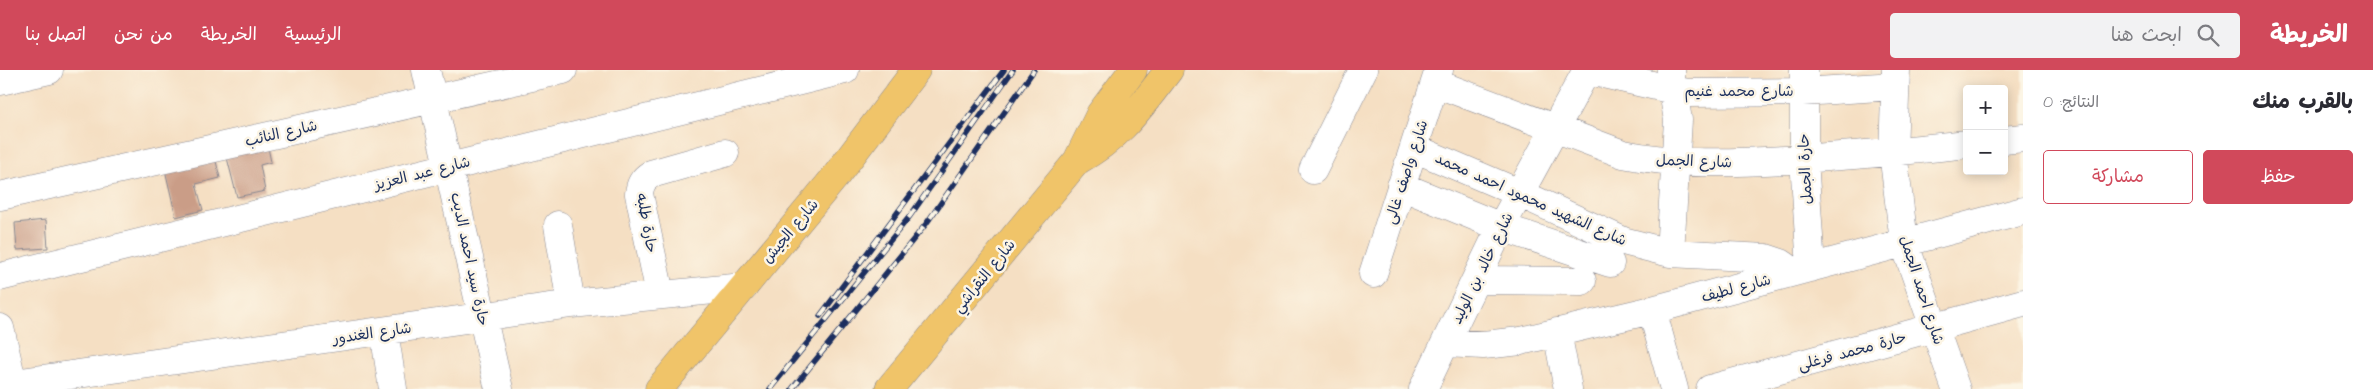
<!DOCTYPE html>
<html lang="ar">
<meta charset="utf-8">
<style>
body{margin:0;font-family:"Architects Daughter","Playpen Sans Arabic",sans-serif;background:#f2f2f3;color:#2b2b33;direction:rtl}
.controls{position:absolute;right:15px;top:15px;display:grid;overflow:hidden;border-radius:5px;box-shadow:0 2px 12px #0003}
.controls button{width:45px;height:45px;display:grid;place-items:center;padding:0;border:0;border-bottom:1px solid #e1e1e2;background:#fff;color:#2b2b33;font:25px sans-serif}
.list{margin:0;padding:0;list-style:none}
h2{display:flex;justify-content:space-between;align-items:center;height:65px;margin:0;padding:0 20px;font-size:21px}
h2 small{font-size:16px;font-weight:400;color:#7c7c81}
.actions{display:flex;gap:10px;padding:15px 20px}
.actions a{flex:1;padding:11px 0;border:1px solid #d1495b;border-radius:5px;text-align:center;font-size:18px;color:#d1495b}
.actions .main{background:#d1495b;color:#fff}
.icon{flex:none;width:28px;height:28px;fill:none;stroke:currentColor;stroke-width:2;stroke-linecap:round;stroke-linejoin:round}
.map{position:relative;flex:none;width:2023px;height:319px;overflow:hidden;direction:ltr}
header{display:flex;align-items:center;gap:30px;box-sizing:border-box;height:70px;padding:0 25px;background:#d1495b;color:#fff}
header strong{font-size:24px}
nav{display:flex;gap:28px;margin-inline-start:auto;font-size:18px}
.search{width:350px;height:45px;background:#f2f2f3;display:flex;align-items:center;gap:12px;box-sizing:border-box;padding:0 18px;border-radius:5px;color:#7c7c81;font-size:19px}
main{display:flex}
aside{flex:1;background:#fff}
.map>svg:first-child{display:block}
</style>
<header>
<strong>الخريطة</strong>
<div class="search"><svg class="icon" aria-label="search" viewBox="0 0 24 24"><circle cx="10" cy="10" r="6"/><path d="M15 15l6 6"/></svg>ابحث هنا</div>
<nav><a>الرئيسية</a><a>الخريطة</a><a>من نحن</a><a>اتصل بنا</a></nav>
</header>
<main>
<aside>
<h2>بالقرب منك<small>النتائج: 0</small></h2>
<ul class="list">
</ul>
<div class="actions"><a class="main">حفظ</a><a>مشاركة</a></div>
</aside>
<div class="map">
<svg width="2023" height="319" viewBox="0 0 2023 319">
<rect width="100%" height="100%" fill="#fcf5e5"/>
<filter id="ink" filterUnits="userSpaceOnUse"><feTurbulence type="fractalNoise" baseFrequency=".02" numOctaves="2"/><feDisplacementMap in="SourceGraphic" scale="10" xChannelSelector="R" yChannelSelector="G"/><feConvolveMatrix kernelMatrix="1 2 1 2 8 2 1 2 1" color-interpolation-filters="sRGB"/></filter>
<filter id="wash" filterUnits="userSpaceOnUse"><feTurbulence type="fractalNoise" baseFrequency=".0096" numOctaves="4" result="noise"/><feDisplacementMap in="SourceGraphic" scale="20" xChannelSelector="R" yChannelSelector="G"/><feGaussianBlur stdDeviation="1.12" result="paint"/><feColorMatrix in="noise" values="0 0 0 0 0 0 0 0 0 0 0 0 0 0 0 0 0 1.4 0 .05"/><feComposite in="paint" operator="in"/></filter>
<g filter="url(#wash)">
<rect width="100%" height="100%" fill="#f5dfc3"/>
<g id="blocks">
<path fill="#ca9d87" d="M266 68 271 92 260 95 265 121 237 127 224 76Z
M213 79 220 108 196 114 203 140 176 147 163 91Z
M46 150 48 178 17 180 15 153Z"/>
</g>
</g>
<g filter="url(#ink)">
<use href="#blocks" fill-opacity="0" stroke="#888790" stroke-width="1"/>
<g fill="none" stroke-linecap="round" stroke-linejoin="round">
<g stroke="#888790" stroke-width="29">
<path id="minor" d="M426 0 499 319
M1586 0 1687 23 1802 22 1895 16
M1804 0V89L1811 198
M1896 0 1893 82 1904 172 1956 319
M0 11 49 0
M1435 13 1623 84C1677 95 1731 93 1785 90 1846 86 1906 81 1967 74
M2004 70 2023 68
M1414 78 1519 123 1623 171 1670 183 1766 188 1781 193 1794 202
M1313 100 1363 0
M1401 116 1501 157 1610 193
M0 126 563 0
M558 155 571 234
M1670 183 1678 50 1671 10V0
M1373 204 1439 0
M0 207 845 0
M1476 210 1582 211
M660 224 639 124C640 114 643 109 651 104L725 83
M1652 240 1674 319
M0 258 14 319
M384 261 393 319
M1557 262 1568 319
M1446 273 1483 275 1521 271 1652 240 2023 141
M0 315 571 234 744 217
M1423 319 1501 157 1587 0
M1710 319 2023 233"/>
</g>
<g stroke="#888790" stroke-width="29">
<path id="primary" d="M1077 91C1122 66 1138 40 1169 0
M659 319 835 107 916 0
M889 319 1077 91 1100 44 1133 0"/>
</g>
<use href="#minor" stroke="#fff" stroke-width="28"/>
<use href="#primary" stroke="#f0c469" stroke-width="28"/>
<g stroke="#1b2f5e" stroke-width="5.5">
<path id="rail" d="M820 246 1004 0
M770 319 910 146 1013 0
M792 319 926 154 1034 0"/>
</g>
<use href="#rail" stroke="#fcf5e5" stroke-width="4" stroke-dasharray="11" stroke-linecap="butt"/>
</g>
</g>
<g text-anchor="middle" stroke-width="5" stroke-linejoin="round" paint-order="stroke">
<g font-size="15" fill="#1b2f5e" stroke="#fcf5e5">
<text x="1739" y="26">شارع محمد غنيم</text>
<text transform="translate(281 63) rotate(-13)" y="5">شارع النائب</text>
<text transform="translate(1694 91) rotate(2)" y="5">شارع الجمل</text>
<text transform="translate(1805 99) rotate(-93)" y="5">حارة الجمل</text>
<text transform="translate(1406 102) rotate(-72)" y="5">شارع واصف غالى</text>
<text transform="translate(422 103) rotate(-14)" y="5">شارع عبد العزيز</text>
<text transform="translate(1531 129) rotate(24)" y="5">شارع الشهيد محمود احمد محمد</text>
<text transform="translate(647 153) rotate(80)" y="5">حارة طلبه</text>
<text transform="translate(790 161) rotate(-50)" y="5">شارع الجيش</text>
<text transform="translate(470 189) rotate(78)" y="5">حارة سيد احمد الديب</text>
<text transform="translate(1482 198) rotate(-64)" y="5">شارع خالد بن الوليد</text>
<text transform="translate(984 206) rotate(-51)" y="5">شارع النقراشي</text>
<text transform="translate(1736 218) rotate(-15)" y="5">شارع لطيف</text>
<text transform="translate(1922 220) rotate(72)" y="5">شارع احمد الجمل</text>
<text transform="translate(372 263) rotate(-8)" y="5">شارع الغندور</text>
<text transform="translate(1852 281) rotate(-15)" y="5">حارة محمد فرغلى</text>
</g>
</g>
</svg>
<div class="controls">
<button>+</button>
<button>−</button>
</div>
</div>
</main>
